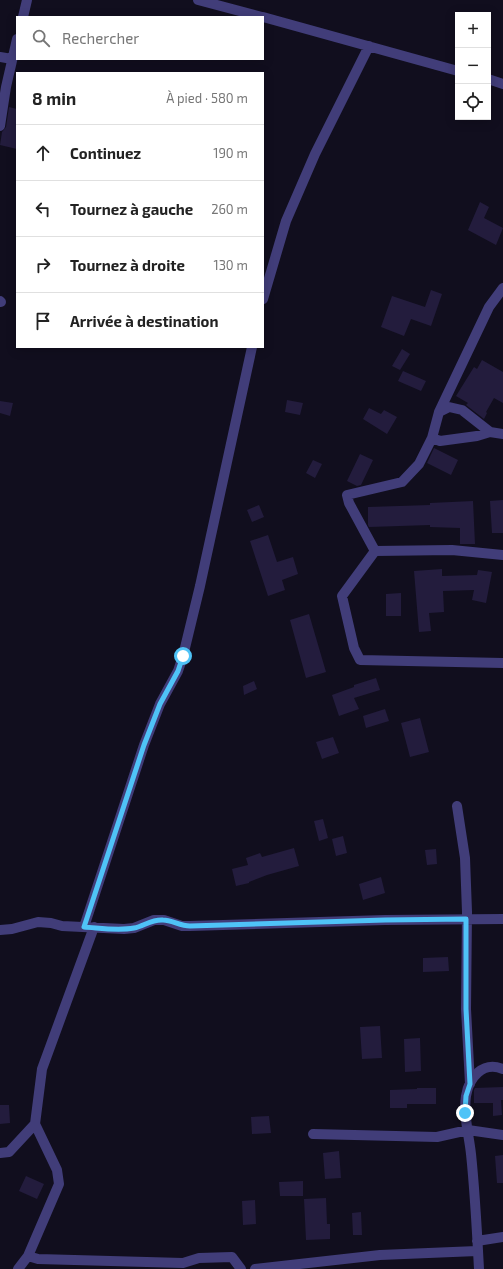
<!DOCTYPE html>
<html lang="fr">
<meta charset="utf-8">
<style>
body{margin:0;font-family:"Exo 2",sans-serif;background:#f2f2f2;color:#222}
.controls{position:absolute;right:12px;top:12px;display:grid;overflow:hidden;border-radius:0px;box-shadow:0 2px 10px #0003}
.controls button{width:36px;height:36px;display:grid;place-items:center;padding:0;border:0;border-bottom:1px solid #e0e0e0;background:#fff;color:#222;font:20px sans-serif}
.stop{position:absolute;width:12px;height:12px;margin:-9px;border:3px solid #4fc3f7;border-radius:50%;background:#fff}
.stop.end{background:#4fc3f7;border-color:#fff;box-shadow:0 1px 4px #0008}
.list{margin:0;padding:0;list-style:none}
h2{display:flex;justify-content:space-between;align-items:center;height:52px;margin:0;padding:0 16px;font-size:17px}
h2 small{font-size:13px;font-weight:400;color:#767676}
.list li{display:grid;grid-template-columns:26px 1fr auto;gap:12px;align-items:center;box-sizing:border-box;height:56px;padding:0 16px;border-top:1px solid #e0e0e0}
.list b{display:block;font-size:15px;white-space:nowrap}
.list em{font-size:13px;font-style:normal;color:#767676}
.icon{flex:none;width:22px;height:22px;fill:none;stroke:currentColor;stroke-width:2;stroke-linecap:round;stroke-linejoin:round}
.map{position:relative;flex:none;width:503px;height:1269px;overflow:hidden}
.search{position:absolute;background:#fff;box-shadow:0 2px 10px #0003;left:16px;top:16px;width:248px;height:44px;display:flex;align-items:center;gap:10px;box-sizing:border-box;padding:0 14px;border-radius:0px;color:#767676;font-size:15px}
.panel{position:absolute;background:#fff;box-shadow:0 2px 10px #0003;left:16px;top:72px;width:248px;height:276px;border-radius:0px}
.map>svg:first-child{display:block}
</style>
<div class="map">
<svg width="503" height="1269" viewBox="0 0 503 1269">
<rect width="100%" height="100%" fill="#110e1e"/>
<path fill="#231c3d" d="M9 107 17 109V149L0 145 2 132 6 127Z
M480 202 489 207 484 218 503 228 496 245 468 230Z
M431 290 442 294 431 326 411 319 404 336 381 327 392 296 425 307Z
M402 349 410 354 400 370 392 366Z
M482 360 503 372V403L494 398 486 412 487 413 484 419 466 405 468 403 456 396 474 367 477 369Z
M403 371 426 381 421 391 398 381Z
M287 400 303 403 300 415 285 412Z
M0 401 13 403 10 416 0 413Z
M369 408 381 414 384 410 397 417 387 434 363 419Z
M434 448 458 460 451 475 427 463Z
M360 454 373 460 361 485 357 486 347 481Z
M313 460 322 464 315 478 306 473Z
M503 500V533H492L490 501Z
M473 501 475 544H460V528L430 527V525L369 527 368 525V507L430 505V503Z
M259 505 264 517 252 522 247 510Z
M268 535 277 562 293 557 298 574 282 580 285 590 268 596 250 541Z
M442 569V576L477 575 478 570 492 572 486 603 472 600 474 590 443 591 444 612 429 613 431 631 419 632 414 571Z
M401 593V616H386V594Z
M309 614 326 672 306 678 290 620Z
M376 678 380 690 354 698 359 709 339 716 332 695 354 687V685Z
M254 681 257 689 244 695 243 686Z
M385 709 389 721 366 728 363 716Z
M420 718 429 752 410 757 401 723Z
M333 737 339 753 322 759 316 742Z
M323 819 328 838 319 841 314 821Z
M343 836 347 853 336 856 332 839Z
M294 848 299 866 267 875 249 882V883L236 886 232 869 248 865 246 858 260 853 262 857Z
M436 849 437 864 427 865 425 850Z
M381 877 385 893 363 900 359 884Z
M448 957 449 971 423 972V958Z
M380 1026 382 1058 362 1059 360 1027Z
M420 1038 421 1071 405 1072 404 1039Z
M503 1087V1100H501L502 1115 493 1116V1103H474V1090L475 1088Z
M417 1088H436V1104H407V1108H390V1090L417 1089Z
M0 1105H9L10 1123 0 1124Z
M269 1116 271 1133 252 1134 251 1117Z
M339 1151 341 1178 325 1179 323 1153Z
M503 1155V1183H497L495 1156Z
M26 1176 44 1184 37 1199 19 1191Z
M303 1181V1196H280L279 1182Z
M326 1198 327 1224H330V1239L306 1240 304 1199Z
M255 1200 256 1224 243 1225 242 1201Z
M361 1212 362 1235H353L352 1213Z"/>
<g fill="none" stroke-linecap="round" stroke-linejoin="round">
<path stroke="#413d79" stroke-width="10" d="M198 0 262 17
M23 17 27 0
M263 17 458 71
M0 57 12 59
M488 79 503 84
M0 126 6 87 17 39
M263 299 286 221 315 154 369 46
M0 301 1 302
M439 412 489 307 503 288
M432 438 440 441 477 436 490 432 503 434
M375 551 342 596 354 648 360 660 503 663
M375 551 349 503 347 495 402 482 419 464 432 438 439 412 449 407 462 410 490 432
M375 551 452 550 503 555
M457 806 465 858 467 912 466 1009 470 1084
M84 927 144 745 160 704 178 671 183 656 200 586 252 347
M0 930 12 929 38 922 51 923 62 926 124 929 134 928 154 920H164L182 926H190L385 920 503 919
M313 1134 437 1137 468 1130 503 1135
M0 1153 9 1152 35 1124
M477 1241 503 1237
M28 1256 38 1259 183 1263 199 1258 232 1257 241 1269
M18 1269 28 1256 59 1184 57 1170 35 1124 42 1069 94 927
M255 1269 380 1255 477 1251
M479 1269C477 1231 475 1192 471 1154 469 1135 463 1115 466 1096 469 1077 483 1061 503 1069"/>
</g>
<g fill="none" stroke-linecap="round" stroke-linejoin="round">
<path stroke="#4fc3f7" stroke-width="5" d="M183 656 178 671 160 704 144 745 84 927C100 928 118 931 134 928 144 926 152 919 163 920 172 920 180 926 190 926L385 920 466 919V1009L470 1084 466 1096 465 1113"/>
</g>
</svg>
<div class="controls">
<button>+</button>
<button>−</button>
<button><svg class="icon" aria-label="locate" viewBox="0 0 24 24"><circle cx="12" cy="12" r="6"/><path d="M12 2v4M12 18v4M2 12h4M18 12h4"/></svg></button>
</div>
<div class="stop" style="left:183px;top:656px"></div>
<div class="stop end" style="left:465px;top:1113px"></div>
<div class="search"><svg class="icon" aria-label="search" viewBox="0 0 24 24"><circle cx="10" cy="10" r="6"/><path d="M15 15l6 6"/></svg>Rechercher</div>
<section class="panel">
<h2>8 min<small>À pied · 580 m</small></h2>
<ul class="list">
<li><svg class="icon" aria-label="ahead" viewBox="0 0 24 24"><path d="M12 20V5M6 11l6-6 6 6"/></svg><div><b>Continuez</b></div><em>190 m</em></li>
<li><svg class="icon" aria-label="left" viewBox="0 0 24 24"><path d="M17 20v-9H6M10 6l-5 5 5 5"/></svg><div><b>Tournez à gauche</b></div><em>260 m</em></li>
<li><svg class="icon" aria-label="right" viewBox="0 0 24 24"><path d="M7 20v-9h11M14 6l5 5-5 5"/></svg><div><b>Tournez à droite</b></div><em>130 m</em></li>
<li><svg class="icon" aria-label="arrive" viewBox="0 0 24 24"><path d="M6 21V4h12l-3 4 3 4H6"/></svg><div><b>Arrivée à destination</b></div></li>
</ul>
</section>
</div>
